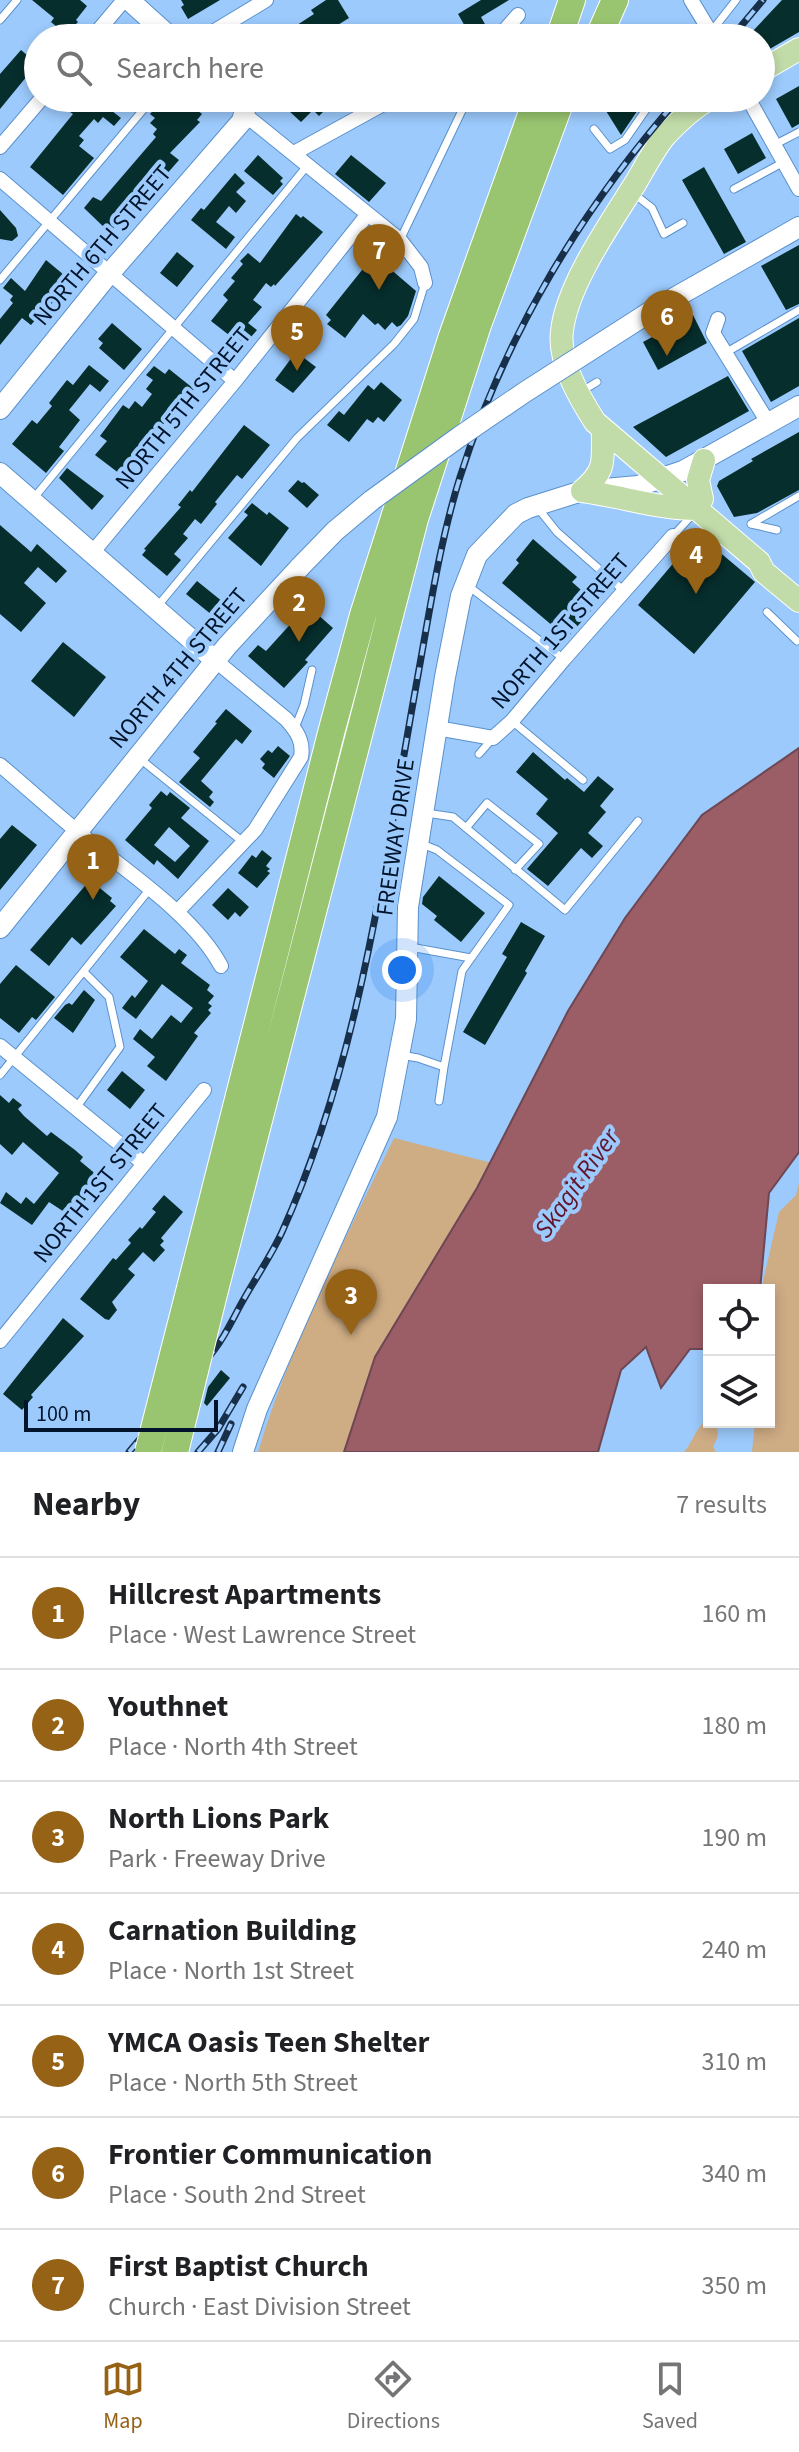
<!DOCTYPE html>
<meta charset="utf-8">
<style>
body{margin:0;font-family:"Source Sans 3",sans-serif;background:#f2f2f2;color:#202124}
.controls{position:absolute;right:24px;bottom:24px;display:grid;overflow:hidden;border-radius:0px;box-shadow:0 4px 12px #0003}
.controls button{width:72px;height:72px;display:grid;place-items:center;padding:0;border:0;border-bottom:2px solid #e0e0e0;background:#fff;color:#202124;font:40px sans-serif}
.scale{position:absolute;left:24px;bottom:20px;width:194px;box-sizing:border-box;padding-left:8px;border:4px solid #01142b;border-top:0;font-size:22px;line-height:28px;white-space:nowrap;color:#01142b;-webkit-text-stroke:6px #9ccafc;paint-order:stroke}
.you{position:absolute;left:402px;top:970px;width:28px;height:28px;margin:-20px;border:6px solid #fff;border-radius:50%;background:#1a73e8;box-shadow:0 0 0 12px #1a73e833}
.badge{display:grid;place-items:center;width:52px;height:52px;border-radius:50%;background:#956216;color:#fff;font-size:26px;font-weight:700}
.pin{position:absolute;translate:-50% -66px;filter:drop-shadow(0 2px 4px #0008)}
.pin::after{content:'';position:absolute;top:42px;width:28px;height:24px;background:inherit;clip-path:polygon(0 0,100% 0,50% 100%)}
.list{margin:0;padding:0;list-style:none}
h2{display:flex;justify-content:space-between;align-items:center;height:104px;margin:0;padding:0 32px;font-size:34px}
h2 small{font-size:26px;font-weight:400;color:#757577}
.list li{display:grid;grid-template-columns:52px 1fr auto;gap:24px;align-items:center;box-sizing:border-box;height:112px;padding:0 32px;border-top:2px solid #e0e0e0}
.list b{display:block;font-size:30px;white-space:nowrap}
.list p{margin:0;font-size:26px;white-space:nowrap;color:#757577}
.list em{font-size:26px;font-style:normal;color:#757577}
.icon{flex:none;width:44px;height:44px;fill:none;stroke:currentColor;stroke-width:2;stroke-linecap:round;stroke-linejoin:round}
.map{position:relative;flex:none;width:799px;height:1452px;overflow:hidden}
.search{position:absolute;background:#fff;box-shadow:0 4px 12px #0003;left:24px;right:24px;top:24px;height:88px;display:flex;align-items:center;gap:20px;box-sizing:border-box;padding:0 28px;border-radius:44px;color:#757577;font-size:30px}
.sheet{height:888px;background:#fff}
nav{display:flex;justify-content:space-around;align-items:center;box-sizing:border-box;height:112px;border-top:2px solid #e0e0e0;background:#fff;font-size:22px;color:#757577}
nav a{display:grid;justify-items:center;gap:4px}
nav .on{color:#956216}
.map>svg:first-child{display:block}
</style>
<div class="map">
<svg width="799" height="1452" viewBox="0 0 799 1452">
<rect width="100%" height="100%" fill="#9ccafc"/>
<path fill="#ceac84" d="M394 1138 496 1164 355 1452H258C291 1343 344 1241 394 1138Z
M799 1183V1452H752L755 1422H769V1290H761L779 1212 796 1195Z
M706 1420 715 1422C719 1431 719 1438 713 1446L716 1452H684C694 1440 694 1431 706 1420Z"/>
<path fill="#9b5d66" stroke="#6d4754" stroke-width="2" d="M799 748V1152L769 1193 760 1290H709V1358L705 1349H690L661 1388 646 1347 621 1370 598 1452H344L375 1357 477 1188 568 1011 625 918 702 815Z"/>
<path fill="#062e2c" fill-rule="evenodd" d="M32 0H80L87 6 76 20 78 22 73 27 77 30 70 38H60L53 32 57 27 51 22 54 18Z
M181 0H220L188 19 181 7 184 5Z
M326 0H338L349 18 317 38H277L314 14 311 10Z
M481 0H509L481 17 486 26 470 35 458 14Z
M782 0H799V32L761 54V38H755L752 32Z
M21 50 35 62 30 68 32 70 0 109V74Z
M799 86V124L792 128 776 99Z
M78 98H122L112 111 121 118 114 126 103 117 98 123 94 119 79 136 84 140 79 146 94 158 63 195 30 167 73 114 70 112 73 108 72 106Z
M164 98H196L203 104 197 110 202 114 197 120 200 122 170 153 179 160 119 229 115 226 110 233 84 208 93 197 101 201 156 137 153 134 157 129 150 123 155 118 150 114Z
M300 98H337L319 116 313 110 301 122 288 110Z
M598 98H646L621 135Z
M752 133 766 158 738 174 724 149Z
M258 155 283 178 280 181 283 184 273 195 244 171Z
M351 155 386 183 369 202 335 174Z
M704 167 746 242 724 254 682 180Z
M235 173 245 183 236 192 246 201 236 213 229 206 216 222 235 237 226 249 191 220 201 208 204 210Z
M0 210 16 228 18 236 12 241 0 239Z
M296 214 301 218 303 216 323 232 275 286 274 284 271 287 266 283 253 300 262 307 248 323 257 330 243 346 211 321 228 300 223 295 235 281 231 278 243 264 240 261 248 253 260 263Z
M799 245V304L786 310 761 266Z
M177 252 194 266 177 287 160 273Z
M374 255 416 291 408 316 401 325 397 327 392 322 385 330 378 323 375 325 363 314 345 338 327 324 331 320 326 315Z
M46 260 70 280 39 320 37 318 31 325 22 318 0 345V319L13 303 10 300 13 296 3 288 11 278 25 291Z
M693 315 707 343 658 370 643 342Z
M799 318V386L771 402 742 351Z
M112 323 142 349 124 370 99 348 103 343 98 339Z
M296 352 316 367 293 393 275 380Z
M89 365 109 381 100 392 90 384 69 410 80 420 59 447 64 451 46 473 12 444 32 420 37 424 52 406 49 403 67 380 73 385Z
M154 366 165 374 169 369 194 389 120 474 95 455 107 441 100 436 123 405 129 409 135 401 142 407 152 394 146 389 153 380 146 375Z
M728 376 749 411 666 457 633 427Z
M381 382 402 400 384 422 378 417 373 423 367 419 349 442 327 425 339 411 344 415 368 385 374 390Z
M244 425 270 445 242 479 237 475 215 502 217 504 201 524 195 519 183 534 188 538 174 554 181 560 167 576 142 555 146 550 144 549 181 507 178 505 190 490 192 492Z
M799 432V490L757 513 734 517 717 486 719 481 753 461 751 459Z
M67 468 104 496 92 510 59 478Z
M298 480 302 483 304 482 319 495 307 508 288 491Z
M252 503 267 515 269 512 289 528 261 566 228 538 248 515 244 512Z
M0 525 31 552 37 544 67 571 56 583 38 567 24 583 46 603 21 632 0 614Z
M698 534 755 582 694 654 638 605Z
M533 539 577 577 572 582 597 604 567 638 502 583 519 563 516 560Z
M197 581 223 602 212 615 186 594Z
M300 599 333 628 305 660 308 662 284 688 248 656 258 645 266 651 296 618 289 612Z
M63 642 106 677 74 717 31 681Z
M226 709 252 731 242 744 236 739 201 781 213 792 209 797 214 802 210 807 179 782 200 758 193 752 217 723 215 722Z
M278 746 290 756 274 778 262 768 265 764 260 759 268 750 272 753Z
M533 752 565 780 567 778 584 792 598 776 614 789 600 806 606 812 588 833 603 846 592 858 581 848 548 886 527 869 558 833 536 814 548 799 516 772Z
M161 791 167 796 170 792 190 808 181 818 209 841 178 879 157 860 154 865 125 840 152 808 149 805ZM169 827 190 846 175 862 154 845Z
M12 825 37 845 0 890V839Z
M262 850 272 858 266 866 270 869 267 871 270 873 257 888 238 873 252 855 256 858Z
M439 876 485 913 461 942 434 920 437 916 422 904 423 897Z
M90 880 112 898 110 901 116 906 81 945 72 937 49 966 30 950Z
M228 888 249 907 240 917 235 912 228 920 212 905Z
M521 922 545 936 525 971 527 973 485 1045 463 1032 507 957 502 954Z
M144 929 175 954 179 949 187 955 181 963 210 985 207 990 214 996 208 1003 212 1006 208 1010 211 1013 194 1033 198 1036 166 1081 147 1066 155 1057 133 1039 140 1029 152 1039 171 1015 181 1023 193 1008 162 984 136 1019 122 1008 132 995 135 998 148 981 120 957Z
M16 965 55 997 36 1020 32 1017 19 1033 0 1018V984Z
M84 990 95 1000 73 1033 54 1018 65 1005 69 1003 72 1005Z
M122 1071 145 1090 130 1109 107 1090Z
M0 1095 9 1103 13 1098 22 1105 18 1109 24 1116 47 1136 51 1132 75 1150 83 1157 80 1161 98 1176 82 1196 86 1199 72 1217 49 1202 32 1225 0 1203 6 1192 21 1204 26 1197 34 1204 59 1173 23 1142 12 1155 0 1144Z
M164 1195 183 1212 161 1238 164 1241 160 1245 165 1250 154 1262 143 1252 128 1269 135 1275 112 1302 117 1310 109 1320 105 1319 80 1299 113 1258 116 1260 131 1243 128 1240 140 1227 142 1229 156 1212 152 1209Z
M63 1318 84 1336 31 1395 33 1397 22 1410 3 1394Z
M221 1370 230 1378 207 1406 204 1403 208 1387Z"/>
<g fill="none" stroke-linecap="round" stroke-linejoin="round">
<g stroke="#5a91cc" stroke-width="9">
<path id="lane" d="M0 20 17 0
M701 38 711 32 736 0
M594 129 610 149 625 140 654 98
M774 145 799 132
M734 189 784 162
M634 194 652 208 664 234 683 223
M400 240 468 98
M0 280 153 98
M727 352 799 310
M582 391 597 382
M33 499 307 166
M537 507 557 532 624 591
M751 524 799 496
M751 524 777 530
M673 536 693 514
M467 585 564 659
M156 608 297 438 394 344 414 319 425 283
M767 612 797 641
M512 721 583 780
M295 728 304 705 312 670
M479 754 493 738
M139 758 243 842
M426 813 453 817 565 910 638 821
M466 828 487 803 539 844 515 870
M422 844 437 850 509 905 462 971 444 1067
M410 947 471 958
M401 1055 418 1058 444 1067 439 1101
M0 1075 149 890
M76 1108 120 1047 109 997 84 972"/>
</g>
<g stroke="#5a91cc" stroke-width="16">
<path id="street" d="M691 0 714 38
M92 38 124 0
M203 38 266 0
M498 38 518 15
M748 98 799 189
M244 114 400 240 421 267 425 283
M0 147 42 98
M294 153 394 98
M0 179 235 381
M718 319 713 333 769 424
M92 553 235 381 368 214
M437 728 493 738 512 721 564 659 673 536
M0 765C31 791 61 819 93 844 135 877 196 919 221 966
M177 912 255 830 301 757C304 741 296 730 286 719L216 661
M0 1046 143 1163
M0 1341 204 1090"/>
</g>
<g stroke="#5a91cc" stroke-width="22">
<path id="secondary" d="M129 0 171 38
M653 310 799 227
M0 409 103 281 242 121 245 110 238 98
M0 473 216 661
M0 928 227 646 300 567
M243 1452 257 1409 387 1117 406 1019 408 907 445 677 461 596 477 555 516 514 528 508 582 491 638 486 683 471 799 406"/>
</g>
<g stroke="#fff" stroke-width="24">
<path id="primary" d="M761 71 799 49
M711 98C694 107 677 123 664 137 653 151 644 169 635 184 610 224 567 285 562 331 558 361 579 397 595 422L759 562 764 572 799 601
M582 491C621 496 658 509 697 509
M582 491C608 469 602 460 603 430
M697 509 702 499 698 480 704 460"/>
</g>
<g stroke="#fff" stroke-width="28">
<path id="highway" d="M559 38 572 0
M598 38 615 0
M190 1288 331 733 363 615 452 336 537 98
M215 1290 415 519 478 325 562 98"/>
</g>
<use href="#lane" stroke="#fff" stroke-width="7"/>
<use href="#street" stroke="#fff" stroke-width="14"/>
<use href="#secondary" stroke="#fff" stroke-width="20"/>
<use href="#primary" stroke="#c2dca9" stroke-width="22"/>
<use href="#highway" stroke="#99c570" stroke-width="26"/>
<g stroke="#182f4a" stroke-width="7">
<path id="rail" d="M731 38 763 0
M129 1452C157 1418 188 1385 215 1349 227 1333 235 1314 245 1297 257 1276 272 1254 282 1232 361 1057 384 862 418 675 430 609 440 541 460 477 504 337 582 208 679 98
M198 1452 218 1429 243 1387
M218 1452 231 1424"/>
</g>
<use href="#rail" stroke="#9ccafc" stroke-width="4" stroke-dasharray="12" stroke-linecap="butt"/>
<g stroke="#5a91cc" stroke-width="22" stroke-linecap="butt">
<path id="secondary-bridge" d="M300 567 335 531 372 500 459 437 525 392 653 310"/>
</g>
<g stroke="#fff" stroke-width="28" stroke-linecap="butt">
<path id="highway-bridge" d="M148 1452 190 1288
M175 1452 215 1290"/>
</g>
<use href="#secondary-bridge" stroke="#fff" stroke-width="20"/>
<use href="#highway-bridge" stroke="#99c570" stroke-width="26"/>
</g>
<g text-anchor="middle" stroke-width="8" stroke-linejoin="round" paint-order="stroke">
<g font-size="24" fill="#01142b" stroke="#9ccafc">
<text transform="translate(102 245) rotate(-50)" y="8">NORTH 6TH STREET</text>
<text transform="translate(183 408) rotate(-51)" y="8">NORTH 5TH STREET</text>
<text transform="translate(560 631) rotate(-49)" y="8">NORTH 1ST STREET</text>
<text transform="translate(178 668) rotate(-50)" y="8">NORTH 4TH STREET</text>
<text transform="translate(395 837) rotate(-82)" y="8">FREEWAY DRIVE</text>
<text transform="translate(100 1183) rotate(-51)" y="8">NORTH 1ST STREET</text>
</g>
<g font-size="26" font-style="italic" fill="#631428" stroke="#9ccafc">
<text transform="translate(576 1183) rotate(-55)" y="9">Skagit River</text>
</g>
</g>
</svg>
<div class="controls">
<button><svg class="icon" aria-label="locate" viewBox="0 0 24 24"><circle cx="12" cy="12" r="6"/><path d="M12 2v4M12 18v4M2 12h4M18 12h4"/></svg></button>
<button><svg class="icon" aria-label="layers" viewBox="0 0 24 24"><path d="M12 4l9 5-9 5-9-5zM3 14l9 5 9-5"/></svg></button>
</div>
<div class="scale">100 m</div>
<div class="you"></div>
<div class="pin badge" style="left:93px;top:900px">1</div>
<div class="pin badge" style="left:299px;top:642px">2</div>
<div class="pin badge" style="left:351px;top:1335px">3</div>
<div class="pin badge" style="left:696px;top:594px">4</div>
<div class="pin badge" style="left:297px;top:371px">5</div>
<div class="pin badge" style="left:667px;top:356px">6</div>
<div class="pin badge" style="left:379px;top:290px">7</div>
<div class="search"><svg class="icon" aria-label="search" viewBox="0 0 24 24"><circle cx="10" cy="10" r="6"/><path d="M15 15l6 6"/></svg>Search here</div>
</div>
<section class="sheet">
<h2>Nearby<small>7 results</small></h2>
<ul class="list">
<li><span class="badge">1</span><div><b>Hillcrest Apartments</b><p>Place · West Lawrence Street</p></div><em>160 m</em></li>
<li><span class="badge">2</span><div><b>Youthnet</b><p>Place · North 4th Street</p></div><em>180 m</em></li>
<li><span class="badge">3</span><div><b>North Lions Park</b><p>Park · Freeway Drive</p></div><em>190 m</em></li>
<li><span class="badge">4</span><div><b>Carnation Building</b><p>Place · North 1st Street</p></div><em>240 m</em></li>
<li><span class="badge">5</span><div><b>YMCA Oasis Teen Shelter</b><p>Place · North 5th Street</p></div><em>310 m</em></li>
<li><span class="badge">6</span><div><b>Frontier Communication</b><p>Place · South 2nd Street</p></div><em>340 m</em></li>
<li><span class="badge">7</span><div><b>First Baptist Church</b><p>Church · East Division Street</p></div><em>350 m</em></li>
</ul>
</section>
<nav>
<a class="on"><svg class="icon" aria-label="map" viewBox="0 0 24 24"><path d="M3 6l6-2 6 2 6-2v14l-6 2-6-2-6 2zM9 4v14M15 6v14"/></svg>Map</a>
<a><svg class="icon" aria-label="directions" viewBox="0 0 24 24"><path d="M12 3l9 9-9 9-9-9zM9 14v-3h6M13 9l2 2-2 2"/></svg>Directions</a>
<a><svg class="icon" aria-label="saved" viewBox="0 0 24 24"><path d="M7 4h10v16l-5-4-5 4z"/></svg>Saved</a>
</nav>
